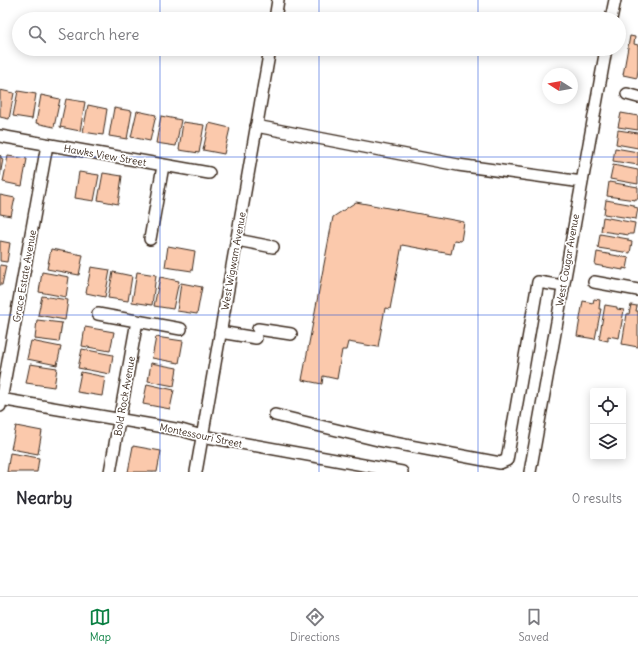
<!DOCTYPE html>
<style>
body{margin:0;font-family:Delius,sans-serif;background:#f2f2f3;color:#2b2b33}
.controls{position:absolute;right:12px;bottom:12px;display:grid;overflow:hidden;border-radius:4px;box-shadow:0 2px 10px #0003}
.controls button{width:36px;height:36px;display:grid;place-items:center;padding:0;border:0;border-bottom:1px solid #e1e1e2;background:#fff;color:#2b2b33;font:20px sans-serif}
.compass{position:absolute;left:542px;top:68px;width:36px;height:36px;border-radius:50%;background:#fff;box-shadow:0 2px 10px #0003;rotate:281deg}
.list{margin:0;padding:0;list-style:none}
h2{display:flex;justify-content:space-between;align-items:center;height:52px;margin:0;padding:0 16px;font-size:17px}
h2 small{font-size:13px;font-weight:400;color:#7c7c81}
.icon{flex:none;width:22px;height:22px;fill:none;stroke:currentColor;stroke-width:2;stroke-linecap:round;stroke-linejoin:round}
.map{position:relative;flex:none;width:638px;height:472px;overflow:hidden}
.search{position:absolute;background:#fff;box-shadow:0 2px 10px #0003;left:12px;right:12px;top:12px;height:44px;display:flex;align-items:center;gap:10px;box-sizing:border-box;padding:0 14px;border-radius:22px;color:#7c7c81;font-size:15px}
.sheet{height:124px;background:#fff}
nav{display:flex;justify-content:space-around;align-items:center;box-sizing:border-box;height:56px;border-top:1px solid #e1e1e2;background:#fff;font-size:11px;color:#7c7c81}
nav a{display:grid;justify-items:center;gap:2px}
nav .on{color:#0b8043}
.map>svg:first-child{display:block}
</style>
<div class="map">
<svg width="638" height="472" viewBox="0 0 638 472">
<rect width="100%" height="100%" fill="#fff"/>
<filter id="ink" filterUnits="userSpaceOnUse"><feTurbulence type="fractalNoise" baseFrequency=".025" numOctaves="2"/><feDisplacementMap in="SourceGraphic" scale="8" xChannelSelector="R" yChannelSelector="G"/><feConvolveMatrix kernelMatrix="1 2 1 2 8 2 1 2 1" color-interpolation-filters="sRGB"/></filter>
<g filter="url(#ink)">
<path fill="#fbc9ac" stroke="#3b2a1e" d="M630 36 635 37 634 44 638 45V69L637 78 623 75Z
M0 90 14 93 9 119 0 117Z
M18 91 36 94 32 119 13 116Z
M41 95 60 99 54 127 36 123Z
M66 99 85 102 80 131 60 127Z
M88 105 107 109 103 135 83 132Z
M114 108 132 111 127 139 109 136Z
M137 111 156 115 150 141 131 137Z
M621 113 638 116V130L618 127Z
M161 116 181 120 176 146 156 143Z
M183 122 204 125 199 153 179 150Z
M209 123 230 128 224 154 203 150Z
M618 130 638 133V148L616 144Z
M615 148 638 152V165L613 161Z
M0 155 1 156V158L3 159 0 176Z
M8 156 27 159 22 186 3 182Z
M613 165 638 170V184L610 179Z
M79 172 99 175 94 201 75 198Z
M103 173 122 176 118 204 98 200Z
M609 182 638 187V199H635V200L607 196Z
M0 195 15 198 11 216 0 214Z
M606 200 634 205V207L638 208 636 219 604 214Z
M356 202 464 222 461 241 454 240 451 254 402 245 390 309 385 308 378 347 348 342 346 350H342L337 379 323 376 322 384 302 380 333 217Z
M603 217 635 223 633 234H629V235L601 231Z
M600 234 628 239V241L632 242 630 253 598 248Z
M0 241 10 243 7 262 0 261Z
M168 246 195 251 192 271 165 267Z
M51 249 83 255 79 275 47 269Z
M597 252 629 258 627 269 623 268V270L595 265Z
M0 265 6 266 2 285H0Z
M91 267 110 270 105 297 86 293Z
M42 272 69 277 66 297 39 292Z
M113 272 132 276 128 301 108 298Z
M137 272 156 275 152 305 132 302Z
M160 277 179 281 173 309 154 306Z
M181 283 202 287 197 314 177 311Z
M42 296 68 300 65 320 38 315Z
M594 299 600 300 599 309H601L595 339 577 336 583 301 593 303Z
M605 305 617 307V309L624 310 619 338 608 336V341L599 339Z
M631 305 637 306 636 311H638V347L622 344 627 314H629Z
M37 320 62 323 59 342 35 339Z
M85 327 114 332 110 351 82 346Z
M156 337 183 341 179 363 152 358Z
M31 341 61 347 57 365 27 359Z
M82 349 113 355 110 374 78 368Z
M151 363 177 368 174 386 148 381Z
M30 364 57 368 54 387 26 383Z
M81 372 105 377 102 396 77 392Z
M147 384 174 390 170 409 143 404Z
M16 426 42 431 38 454 11 449Z
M133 446 161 451 157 472H128Z
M10 453 39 458 37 472H7Z"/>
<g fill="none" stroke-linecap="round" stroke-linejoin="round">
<g stroke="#3b2a1e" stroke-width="14">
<path id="minor" d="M275 19 278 0
M611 19 615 0
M627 94 638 97
M256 126 458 165 582 182
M0 136 209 173
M150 239 163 166
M237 240 273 247
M594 282 638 290
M98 314 181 329
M258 329 291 334
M220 332 256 338
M0 399 181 430 202 436 402 472
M0 406 47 145
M275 415 378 440 500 463 507 460 538 282 563 286
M110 472 137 321
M196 472 270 49
M530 472 606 49"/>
</g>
<use href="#minor" stroke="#fff" stroke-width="11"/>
</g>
</g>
<path fill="none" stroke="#1d4ed8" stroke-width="1" stroke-opacity="0.55" d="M160 0V19M319 0V19M478 0V19M160 49V472M319 49V472M478 49V472M0 157H638M0 315H638"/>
<g text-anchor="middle" stroke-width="3.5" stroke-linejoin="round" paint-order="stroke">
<g font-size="10" fill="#3b2a1e" stroke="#fff">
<text transform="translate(105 155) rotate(10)" y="4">Hawks View Street</text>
<text transform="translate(567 260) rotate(-80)" y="4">West Cougar Avenue</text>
<text transform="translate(233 261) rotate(-80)" y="4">West Wigwam Avenue</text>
<text transform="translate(24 276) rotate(-80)" y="4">Grace Estate Avenue</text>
<text transform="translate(124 396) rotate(-80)" y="4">Bold Rock Avenue</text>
<text transform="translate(201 435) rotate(12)" y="4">Montessouri Street</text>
</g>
</g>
</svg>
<div class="controls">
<button><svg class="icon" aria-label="locate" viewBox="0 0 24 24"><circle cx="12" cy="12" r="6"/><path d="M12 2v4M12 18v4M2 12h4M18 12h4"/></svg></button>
<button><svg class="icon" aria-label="layers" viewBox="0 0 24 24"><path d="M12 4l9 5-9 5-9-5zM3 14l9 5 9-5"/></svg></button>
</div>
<svg class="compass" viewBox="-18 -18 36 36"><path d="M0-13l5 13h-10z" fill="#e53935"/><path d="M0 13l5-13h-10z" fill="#7c7c81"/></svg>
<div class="search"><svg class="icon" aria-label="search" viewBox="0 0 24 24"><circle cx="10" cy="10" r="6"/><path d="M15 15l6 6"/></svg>Search here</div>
</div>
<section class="sheet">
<h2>Nearby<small>0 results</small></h2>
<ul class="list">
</ul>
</section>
<nav>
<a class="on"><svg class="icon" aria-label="map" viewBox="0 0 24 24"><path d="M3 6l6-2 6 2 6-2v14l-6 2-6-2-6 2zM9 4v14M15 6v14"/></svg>Map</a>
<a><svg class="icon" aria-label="directions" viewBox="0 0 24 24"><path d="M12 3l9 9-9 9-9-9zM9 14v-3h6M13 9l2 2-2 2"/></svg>Directions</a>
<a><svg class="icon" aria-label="saved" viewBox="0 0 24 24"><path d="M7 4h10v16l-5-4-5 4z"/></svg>Saved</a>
</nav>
